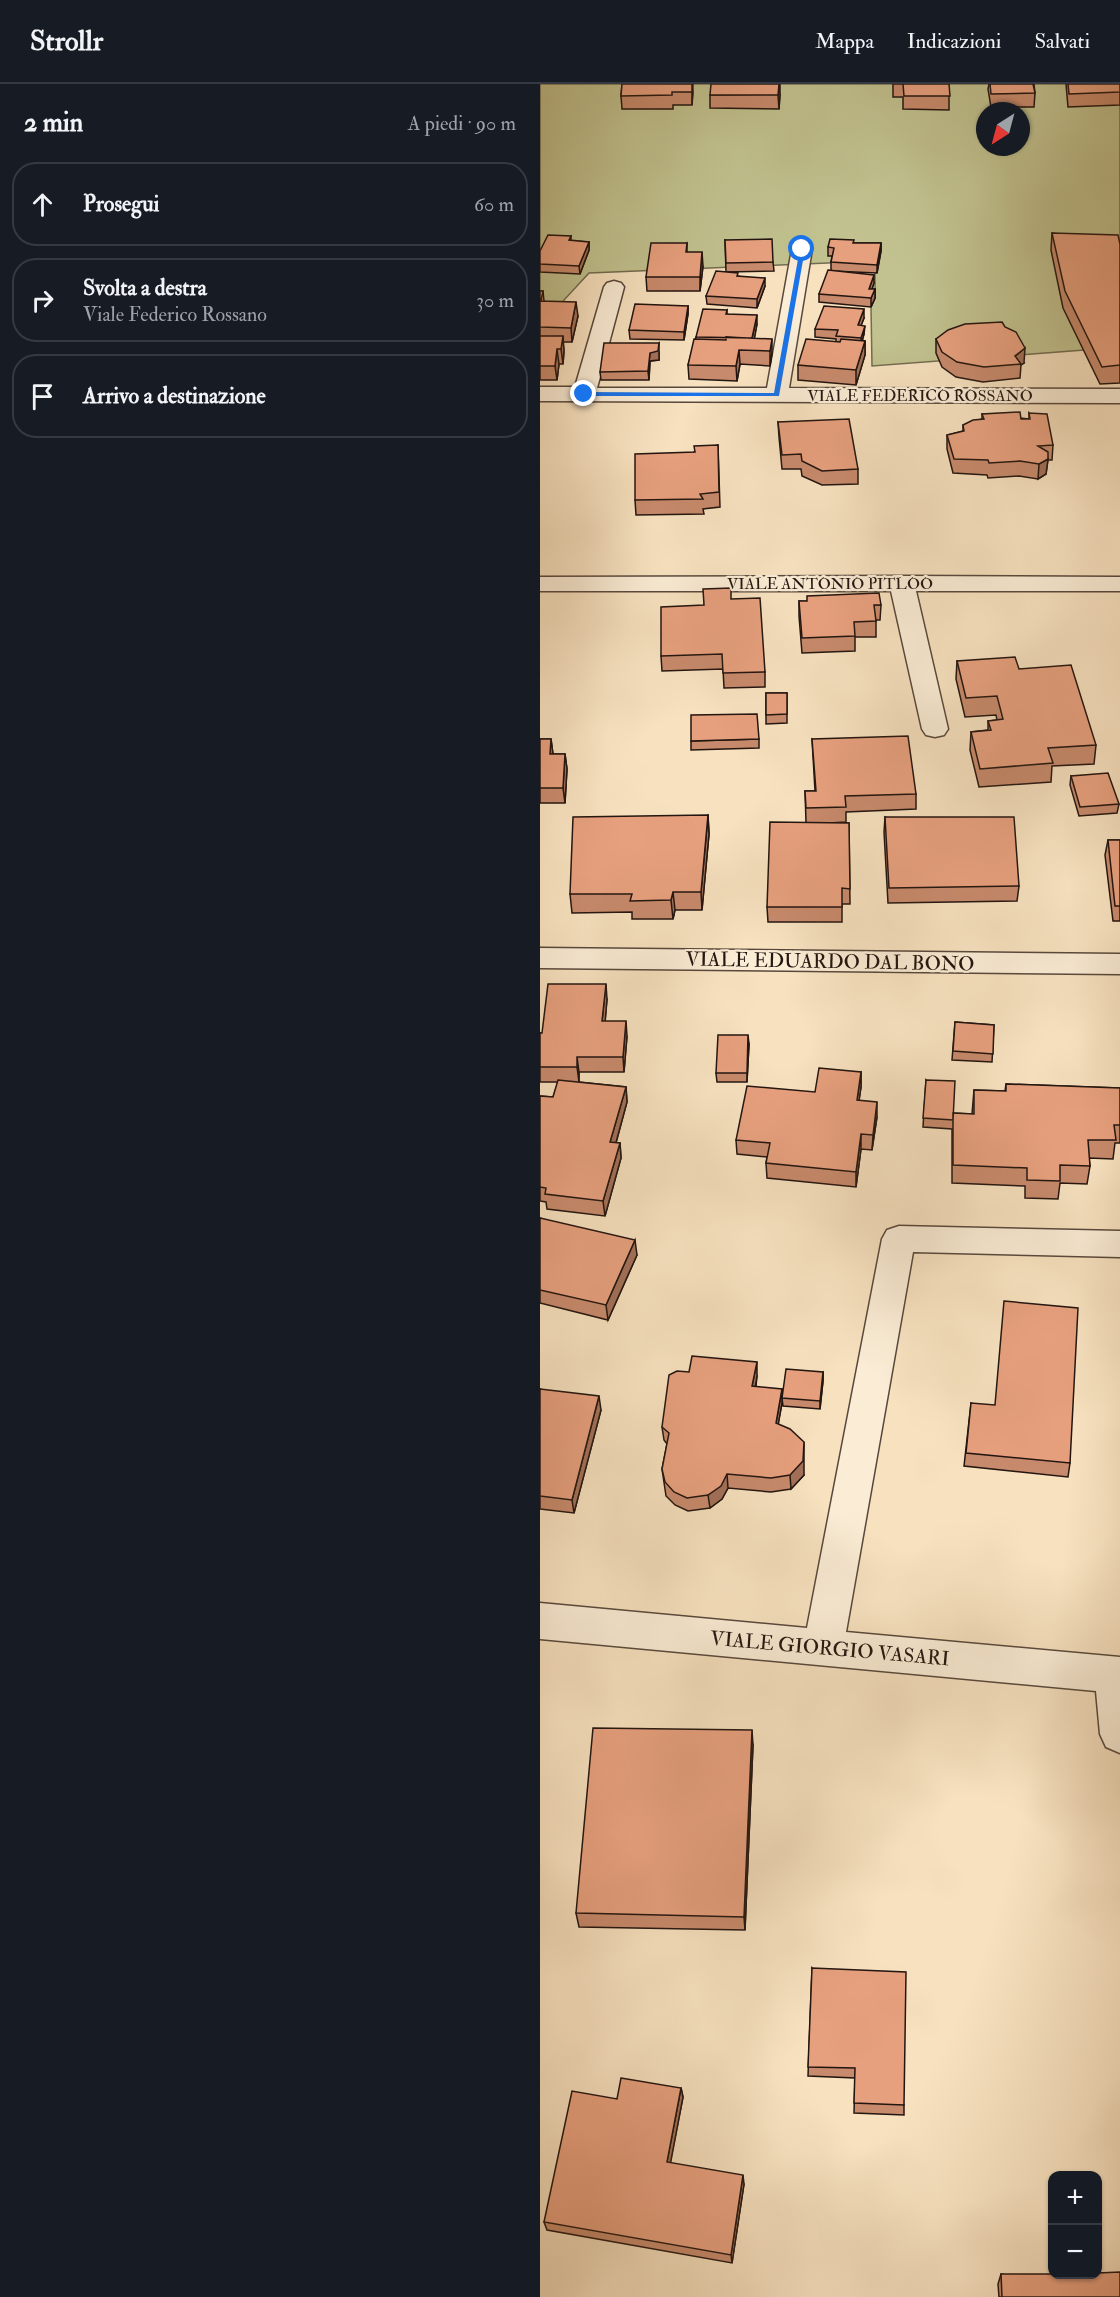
<!DOCTYPE html>
<html lang="it">
<meta charset="utf-8">
<style>
body{margin:0;font-family:"IM FELL Double Pica",serif;background:#20242c;color:#f1f3f6}
.controls{position:absolute;right:18px;bottom:18px;display:grid;overflow:hidden;border-radius:12px;box-shadow:0 2px 4px #0004}
.controls button{width:54px;height:54px;display:grid;place-items:center;padding:0;border:0;border-bottom:2px solid #363941;background:#171b24;color:#f1f3f6;font:30px sans-serif}
.compass{position:absolute;left:436px;top:18px;width:54px;height:54px;border-radius:50%;background:#171b24;box-shadow:0 2px 4px #0004;rotate:216deg}
.stop{position:absolute;width:18px;height:18px;margin:-14px;border:4px solid #1a73e8;border-radius:50%;background:#fff}
.stop.end{background:#1a73e8;border-color:#fff;box-shadow:0 2px 6px #0008}
.list{margin:0;padding:0;list-style:none}
h2{display:flex;justify-content:space-between;align-items:center;height:78px;margin:0;padding:0 24px;font-size:26px}
h2 small{font-size:20px;font-weight:400;color:#9ea1a6}
.list li{display:grid;grid-template-columns:39px 1fr auto;gap:18px;align-items:center;box-sizing:border-box;height:84px;margin:0 12px 12px;padding:0 12px;border:2px solid #363941;border-radius:24px}
.list b{display:block;font-size:22px;white-space:nowrap}
.list p{margin:0;font-size:20px;white-space:nowrap;color:#9ea1a6}
.list em{font-size:20px;font-style:normal;color:#9ea1a6}
.icon{flex:none;width:33px;height:33px;fill:none;stroke:currentColor;stroke-width:2;stroke-linecap:round;stroke-linejoin:round}
.map{position:relative;flex:none;width:580px;height:2213px;overflow:hidden}
header{display:flex;align-items:center;gap:36px;box-sizing:border-box;height:84px;padding:0 30px;background:#171b24;border-bottom:2px solid #363941}
header strong{font-size:28px}
nav{display:flex;gap:33px;margin-inline-start:auto;font-size:21px}
main{display:flex}
aside{flex:1;background:#171b24}
.map>svg:first-child{display:block}
</style>
<header>
<strong>Strollr</strong>
<nav><a>Mappa</a><a>Indicazioni</a><a>Salvati</a></nav>
</header>
<main>
<aside>
<h2>2 min<small>A piedi · 90 m</small></h2>
<ul class="list">
<li><svg class="icon" aria-label="ahead" viewBox="0 0 24 24"><path d="M12 20V5M6 11l6-6 6 6"/></svg><div><b>Prosegui</b></div><em>60 m</em></li>
<li><svg class="icon" aria-label="right" viewBox="0 0 24 24"><path d="M7 20v-9h11M14 6l5 5-5 5"/></svg><div><b>Svolta a destra</b><p>Viale Federico Rossano</p></div><em>30 m</em></li>
<li><svg class="icon" aria-label="arrive" viewBox="0 0 24 24"><path d="M6 21V4h12l-3 4 3 4H6"/></svg><div><b>Arrivo a destinazione</b></div></li>
</ul>
</aside>
<div class="map">
<svg width="580" height="2213" viewBox="0 0 580 2213">
<rect width="100%" height="100%" fill="#f7e1bf"/>
<filter id="stains"><feTurbulence type="fractalNoise" baseFrequency=".00333" numOctaves="4"/><feColorMatrix values="0 0 0 0 .2 0 0 0 0 .09 0 0 0 0 .02 0 0 0 .5 -.17"/></filter>
<radialGradient id="worn" r=".72"><stop offset=".6" stop-color="#630" stop-opacity="0"/><stop offset="1" stop-color="#630" stop-opacity=".3"/></radialGradient>
<path fill="#c1c28f" stroke="#726c50" stroke-width="1.5" fill-rule="evenodd" d="M0 0H580V171L544 266 332 282 331 223 335 214V177L49 189 0 242ZM445 27H481V63H445Z"/>
<g fill="none" stroke-linecap="round" stroke-linejoin="round">
<g stroke="#58483c" stroke-width="3">
<path id="minor" d="M262 159 269 161 272 165 249 304 580 305V319L0 317V303H35L64 203 67 199 74 197 81 199 84 203 57 304H227L252 165 255 161Z
M362 492 580 493V507H376L408 645 404 651 395 653 386 651 382 645 351 507H0V493Z
M0 864 580 870V890L0 884Z
M359 1142 580 1147V1173L373 1168 306 1548 580 1573V1669L566 1663 560 1650 556 1607 0 1555V1519L267 1544 342 1155 347 1146Z"/>
</g>
<use href="#minor" fill="#faecd5" fill-rule="evenodd"/>
</g>
<path fill="#c78a6c" stroke="#231510" stroke-width="1.5" d="M82 0H153L152 21H133V25H82L81 12Z
M353 0H409V26L363 25V13H353Z
M449 0H494L495 9 494 23H451L448 5Z
M526 0H580V21L528 23Z
M240 10 239 25 170 24V11Z
M512 149 580 160V299L560 300 523 224 511 166Z
M31 152V157L49 158V166L40 190 0 188V167Z
M185 156 233 178 234 187 186 188Z
M147 159V168L163 182 160 207H107L106 193Z
M314 159H341V167L337 189 292 187 334 199 332 205H335V214L331 223 279 218V210L291 187V178L292 172H288V163Z
M198 192 225 202 217 224 167 220 166 212Z
M0 207H3L4 217 38 232 32 258H23L24 267 23 280H19L17 296H0Z
M148 222V230L144 256 90 255 89 246Z
M187 226V230L217 240 214 254 232 269 230 282 200 280 197 297 149 295 148 281 156 253Z
M324 234 321 241 324 250 322 256 325 257V271L316 301 258 296V281L296 258V255L275 253V245Z
M396 255 484 279 481 281 480 294 443 298 416 293 402 283 396 269Z
M119 268V276L110 277 109 296H61L60 288Z
M489 329 513 361 512 376H508L506 390 498 395 479 392 448 394 447 391 413 389 407 365V351L423 347V341L442 335V330L489 335Z
M238 338 318 385V400L282 401 262 392 261 385H242L239 353Z
M178 361 180 423 163 425 164 430 96 431 95 416 154 368Z
M191 515 225 588V603L184 604 183 585 122 587 121 572 164 521Z
M259 517 341 521 340 536H336V553H315V567L262 569 259 532Z
M417 577 479 585 556 661 554 680 512 682 511 698 439 703 430 666 431 648 448 646V637L457 636 456 631 425 633 416 595Z
M226 609H247V639L226 640Z
M0 655H11L13 670H25L27 685 25 719H0Z
M219 655V664L151 666V657Z
M272 655 376 710V725L306 728V738L289 739H309L310 820H302V838H228L227 823 266 738 265 707H275Z
M531 692 579 720 577 729 539 732 530 701Z
M168 731 169 750 162 826H135L133 835H92V828L32 829 30 810Z
M345 733 479 802 477 817 348 819 344 748Z
M568 756H580V837H573L565 771Z
M67 915 65 937 87 952 84 988H39V998L86 1003 87 1018 76 1059H80L81 1074 65 1132 7 1125 6 1118 0 1117V1012L13 1013 18 998H0V949H2Z
M415 938 454 941 452 978 412 976Z
M209 960 207 998H177L176 989Z
M321 988V1003L319 1016 337 1033 332 1066 321 1065 316 1103 227 1094 226 1079 227 1073 197 1070 196 1056 275 1008Z
M386 996 413 1029 432 1030 434 1006 465 1007 466 1000 580 1004V1059H575L573 1075 549 1074 550 1082 547 1100 520 1099 518 1115 485 1114V1102L412 1099V1045L383 1043Z
M0 1134 97 1171 68 1236 0 1219Z
M283 1288V1297L280 1325 243 1322 242 1314Z
M217 1292 216 1302 242 1319 238 1340 264 1391 251 1405 231 1408 188 1404 182 1415 170 1424 148 1427 135 1421 126 1412 122 1385 127 1360 124 1356 122 1343Z
M0 1305 61 1326 34 1429 0 1425Z
M431 1319 530 1379 528 1393 424 1382Z
M213 1661 205 1846 39 1843 36 1829Z
M272 1884 364 2021V2031L314 2029 315 1994 268 1992Z
M141 2004 143 2013 130 2079 204 2100 192 2179 7 2146 4 2138 77 2015Z
M461 2190 580 2213H459L458 2200Z"/>
<path fill="#a27058" stroke="#231510" stroke-width="1.5" d="M152 0 153 9 152 21Z
M240 0V10L239 25 238 11Z
M49 158V166L40 190 39 182Z
M341 159V167L337 189V181Z
M162 168 163 182 160 207V193Z
M334 191V199L329 214V205Z
M225 194V202L217 224V215Z
M335 205V214L331 223V214Z
M36 218 38 232 32 258 31 244Z
M148 222V230L144 256V248Z
M324 225V234L318 250V241Z
M217 231V240L213 263 212 255Z
M325 242 324 250 321 262V254Z
M23 252 24 267 23 280 21 265Z
M232 255V269L230 282V267Z
M325 257V271L316 301V286Z
M119 259V276L110 277 109 296 108 287 110 269Z
M485 264 484 279 481 281 475 272Z
M17 265 19 280 17 296 15 282Z
M199 266 200 280 197 297 196 282Z
M508 375 506 390 498 395 499 380Z
M11 655 13 670H10Z
M25 670 27 685 25 719 23 704Z
M168 731 169 750 162 826 161 808Z
M133 808 135 826 133 835 131 816Z
M66 900 67 915 64 952 62 937Z
M86 937 87 952 84 988 83 973Z
M208 951 209 960 207 998V989Z
M37 973 39 988V998L37 983Z
M321 988V1003L317 1031V1016Z
M86 1003 87 1018 72 1073 70 1058Z
M337 1018V1033L332 1066 333 1051Z
M321 1050V1065L316 1103V1088Z
M80 1059 81 1074 65 1132 63 1117Z
M95 1156 97 1171 68 1236 66 1221Z
M217 1278V1292L213 1316 212 1302Z
M283 1288V1297L280 1325V1317Z
M242 1305V1319L236 1353V1339Z
M59 1312 61 1326 34 1429 32 1416Z
M264 1358V1391L251 1405 250 1391Z
M187 1390 188 1404 182 1415 170 1424 168 1411Z
M212 1646 213 1661 205 1846 204 1833Z
M141 2004 143 2013 129 2087 127 2078Z
M203 2091 204 2100 192 2179 191 2171Z"/>
<path fill="#e7a07e" stroke="#231510" stroke-width="1.5" d="M82 0H152V8H132V11L81 12Z
M171 0H239L238 11H170Z
M363 0H409L410 12H364Z
M450 0H493L495 9 451 10Z
M528 0H580V8L529 10Z
M512 149 578 151 580 160V281L562 283 525 207Z
M8 151 31 152 29 156 49 158 39 182 0 180V167Z
M232 155 233 178 186 179 185 156Z
M290 155 314 156 313 159H341L337 181 291 178 294 164 288 163Z
M111 159H147L146 168H162L160 193H106Z
M288 186 334 191 329 205H335L331 214 279 210Z
M176 187 198 189 197 192 225 194 217 215 166 212Z
M0 207H3L1 217 36 218 31 244 0 243Z
M95 220 148 222 144 248 89 246Z
M284 222 324 225 318 241 325 242 321 254 296 252 298 246 275 245Z
M163 225 187 226 186 230 217 231 212 254 156 253Z
M462 238 465 243 476 248 485 264 475 272 481 280 444 283 417 278 402 268 396 255 408 246 425 240Z
M0 252H23L21 265H17L15 282H0Z
M186 253 232 255 230 267 199 266 196 282 148 281 154 255 186 256Z
M266 255 300 258 301 255 325 257 316 286 258 281Z
M64 259H119L118 267 110 269 108 287 60 288Z
M480 328 481 335H490L489 329 507 330 513 361 498 362 508 368V375L499 380 480 377 449 379 448 376 414 375 407 351 424 347 423 341 433 336 444 335 442 330Z
M309 335 318 385 282 387 262 377 261 370 242 371 238 338Z
M178 361 179 408 160 410 163 415 95 416V370L155 368 154 362Z
M191 504V515L220 514 225 588 183 589 182 570 121 572V523L164 521 163 505Z
M339 509 341 521H334L336 537 314 538 315 552 262 554 259 517H267V512Z
M475 573 479 585 531 581 556 661 508 664 513 679 440 685 431 648 451 646 448 637 463 635 457 612 426 614 417 577Z
M226 609H247V630L226 631Z
M217 630 219 655 151 657V631Z
M368 652 376 710 305 712 306 723 266 724 265 707H276L272 655Z
M0 655H11L10 670H25L23 704H0Z
M568 689 579 720 540 723 531 692Z
M168 731 161 808H133L131 816 90 817 92 810H30L33 733Z
M345 733H474L479 802 349 804Z
M230 738 309 739 310 805 302 804V823H227Z
M568 756H580V822H575Z
M8 900H66L62 937H86L83 973H37V983H0V949H2Z
M415 938 454 941 453 970 413 967Z
M178 951H208L207 989H176Z
M279 984 321 988 317 1016 337 1018 333 1051 321 1050 316 1088 226 1079 230 1059 196 1056 207 1002 275 1008Z
M18 996 86 1003 70 1058 80 1059 63 1117 5 1110 6 1104 0 1103V1012L13 1013Z
M386 996 415 997 413 1036 383 1034Z
M466 1000 580 1004V1041H574L576 1056H548L550 1082 520 1081V1097L487 1096V1084L413 1081V1029L434 1030V1006L466 1007Z
M0 1134 95 1156 66 1221 0 1206Z
M464 1217 538 1224 530 1379 426 1369 431 1319 455 1321Z
M152 1272 217 1278 212 1302 242 1305 236 1339 250 1345 264 1358 263 1377 250 1391 231 1394 187 1390 181 1402 168 1411 147 1414 134 1408 125 1398 122 1385 129 1349 122 1343 129 1291 137 1287 149 1288Z
M246 1285 283 1288 280 1317 242 1314Z
M0 1305 59 1312 32 1416 0 1412Z
M53 1644 212 1646 204 1833 36 1829Z
M272 1884 366 1888 364 2021 314 2019 315 1984 268 1983Z
M81 1994 141 2004 127 2078 203 2091 191 2171 4 2138 32 2007 77 2015Z
M580 2188V2213H462L461 2190H558V2189Z"/>
<path fill="#1a73e8" d="M260 164 265 165 239 312H44L41 310 44 308 234 309Z"/>
<g text-anchor="middle" stroke-width="4.5" stroke-linejoin="round" paint-order="stroke">
<g font-size="16" fill="#231510" stroke="#faecd5">
<text x="380" y="317">VIALE FEDERICO ROSSANO</text>
<text x="290" y="505">VIALE ANTONIO PITLOO</text>
</g>
<g font-size="20" fill="#231510" stroke="#faecd5">
<text transform="translate(290 877) rotate(1)" y="7">VIALE EDUARDO DAL BONO</text>
<text transform="translate(290 1564) rotate(5)" y="7">VIALE GIORGIO VASARI</text>
</g>
</g>
<rect width="100%" height="100%" filter="url(#stains)"/>
<rect width="100%" height="100%" fill="url(#worn)"/>
</svg>
<div class="controls">
<button>+</button>
<button>−</button>
</div>
<svg class="compass" viewBox="-18 -18 36 36"><path d="M0-13l5 13h-10z" fill="#e53935"/><path d="M0 13l5-13h-10z" fill="#9ea1a6"/></svg>
<div class="stop" style="left:262px;top:165px"></div>
<div class="stop end" style="left:44px;top:310px"></div>
</div>
</main>
